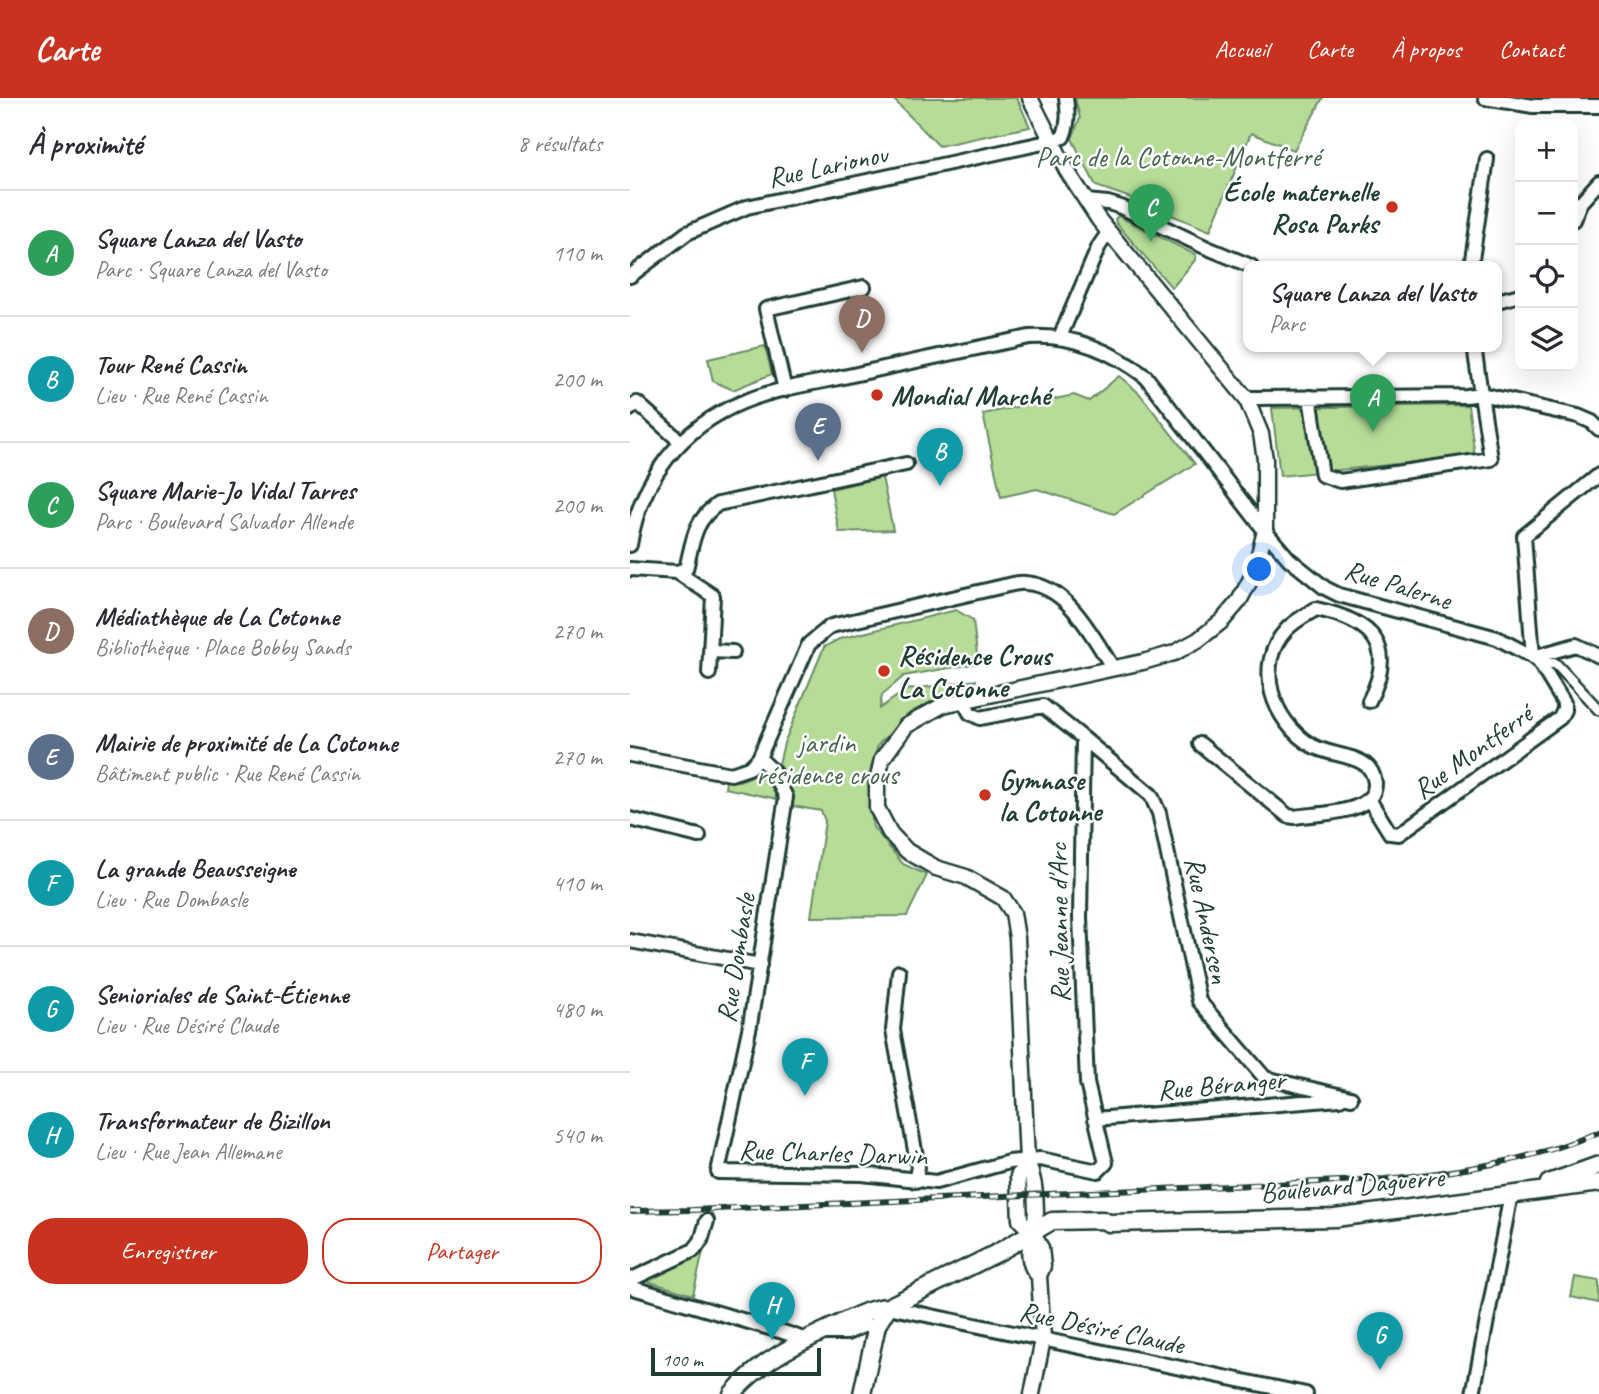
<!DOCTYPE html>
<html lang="fr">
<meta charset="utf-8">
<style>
body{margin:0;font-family:Caveat,sans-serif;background:#f7f7f7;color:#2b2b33}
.controls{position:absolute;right:21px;top:21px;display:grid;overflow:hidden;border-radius:14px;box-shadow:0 7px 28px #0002}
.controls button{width:63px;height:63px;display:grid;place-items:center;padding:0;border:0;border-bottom:2px solid #e1e1e2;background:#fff;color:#2b2b33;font:35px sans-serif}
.scale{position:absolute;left:21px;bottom:18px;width:170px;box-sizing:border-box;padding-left:7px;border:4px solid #1f3d34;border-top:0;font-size:19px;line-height:24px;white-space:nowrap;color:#1f3d34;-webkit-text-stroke:5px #fff;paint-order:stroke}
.you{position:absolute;left:630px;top:472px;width:24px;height:24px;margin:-18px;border:5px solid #fff;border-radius:50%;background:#1a73e8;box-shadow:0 0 0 10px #1a73e833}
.badge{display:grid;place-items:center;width:46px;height:46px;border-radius:50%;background:#c8321e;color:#fff;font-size:23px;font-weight:700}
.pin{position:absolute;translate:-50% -58px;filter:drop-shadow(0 2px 4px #0008)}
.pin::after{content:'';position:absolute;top:37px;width:24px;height:21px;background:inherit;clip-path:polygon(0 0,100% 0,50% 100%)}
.popup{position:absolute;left:613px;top:163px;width:259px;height:91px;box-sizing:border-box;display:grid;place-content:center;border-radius:14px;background:#fff;filter:drop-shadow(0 2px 5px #0005);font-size:23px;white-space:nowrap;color:#7c7c81}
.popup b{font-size:26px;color:#2b2b33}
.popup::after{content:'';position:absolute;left:50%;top:100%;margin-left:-14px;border:14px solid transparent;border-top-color:#fff}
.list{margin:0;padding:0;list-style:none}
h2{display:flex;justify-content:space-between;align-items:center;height:91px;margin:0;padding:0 28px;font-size:30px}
h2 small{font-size:23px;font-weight:400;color:#7c7c81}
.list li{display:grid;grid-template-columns:46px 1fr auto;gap:21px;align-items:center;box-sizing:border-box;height:126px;padding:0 28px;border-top:2px solid #e1e1e2}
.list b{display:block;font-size:26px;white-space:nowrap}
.list p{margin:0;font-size:23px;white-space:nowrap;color:#7c7c81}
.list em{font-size:23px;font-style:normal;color:#7c7c81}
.actions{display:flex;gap:14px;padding:21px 28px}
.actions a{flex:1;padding:16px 0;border:2px solid #c8321e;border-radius:28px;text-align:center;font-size:24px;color:#c8321e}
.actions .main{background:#c8321e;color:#fff}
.icon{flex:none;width:38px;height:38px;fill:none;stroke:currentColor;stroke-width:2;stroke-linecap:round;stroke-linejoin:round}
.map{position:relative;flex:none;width:969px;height:1296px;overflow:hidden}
header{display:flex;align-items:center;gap:42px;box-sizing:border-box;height:98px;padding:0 35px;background:#c8321e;color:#fff}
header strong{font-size:33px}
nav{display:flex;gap:38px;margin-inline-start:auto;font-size:24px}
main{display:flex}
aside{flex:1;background:#fff}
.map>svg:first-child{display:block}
</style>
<header>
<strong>Carte</strong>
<nav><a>Accueil</a><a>Carte</a><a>À propos</a><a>Contact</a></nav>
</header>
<main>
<aside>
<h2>À proximité<small>8 résultats</small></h2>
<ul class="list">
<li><span class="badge" style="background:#2e9e5b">A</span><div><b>Square Lanza del Vasto</b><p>Parc · Square Lanza del Vasto</p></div><em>110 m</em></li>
<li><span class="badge" style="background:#0f9aa8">B</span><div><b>Tour René Cassin</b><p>Lieu · Rue René Cassin</p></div><em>200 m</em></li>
<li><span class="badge" style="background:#2e9e5b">C</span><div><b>Square Marie-Jo Vidal Tarres</b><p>Parc · Boulevard Salvador Allende</p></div><em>200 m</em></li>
<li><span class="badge" style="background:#8d6e63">D</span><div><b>Médiathèque de La Cotonne</b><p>Bibliothèque · Place Bobby Sands</p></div><em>270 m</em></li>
<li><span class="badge" style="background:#5c6f8a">E</span><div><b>Mairie de proximité de La Cotonne</b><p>Bâtiment public · Rue René Cassin</p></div><em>270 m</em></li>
<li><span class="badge" style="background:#0f9aa8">F</span><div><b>La grande Beausseigne</b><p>Lieu · Rue Dombasle</p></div><em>410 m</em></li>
<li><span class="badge" style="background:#0f9aa8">G</span><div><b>Senioriales de Saint-Étienne</b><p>Lieu · Rue Désiré Claude</p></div><em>480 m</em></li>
<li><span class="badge" style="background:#0f9aa8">H</span><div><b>Transformateur de Bizillon</b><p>Lieu · Rue Jean Allemane</p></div><em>540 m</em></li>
</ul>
<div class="actions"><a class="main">Enregistrer</a><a>Partager</a></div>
</aside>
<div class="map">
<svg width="969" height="1296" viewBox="0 0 969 1296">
<rect width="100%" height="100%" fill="#fff"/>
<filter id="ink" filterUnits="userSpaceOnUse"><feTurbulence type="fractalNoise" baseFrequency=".0143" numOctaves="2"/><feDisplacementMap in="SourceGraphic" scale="14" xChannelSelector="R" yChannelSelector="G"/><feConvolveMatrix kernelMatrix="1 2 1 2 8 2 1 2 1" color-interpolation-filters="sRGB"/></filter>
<g filter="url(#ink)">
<path fill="#b6dc98" stroke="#6a8c66" stroke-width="2" d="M262 0H387L400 29 309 48Z
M445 0H693L664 52 621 35 580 133 498 99 466 88 442 41 450 20Z
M488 118 566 157 565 162 542 190 486 125 485 121Z
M135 248 142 276 103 292 83 283 78 261Z
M489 278 509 295 565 366 484 416 407 391 371 399 353 316 444 297 459 303Z
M838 307 845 358 650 378 642 310Z
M252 379 263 432 209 434 201 391Z
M326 512 343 522 348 565 274 578 252 597 250 610 276 592 347 582 281 614 248 647 238 684 243 729 273 766 297 777 277 818 181 819 195 723 191 713 162 708 160 690 149 666 154 645 194 549 209 541Z
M132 675 140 678 147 701 95 690 96 683H109Z
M73 1154 63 1197 10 1181Z
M945 1179 969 1183V1205L941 1199Z"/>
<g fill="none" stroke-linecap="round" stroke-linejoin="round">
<g stroke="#1f3d34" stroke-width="14">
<path id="pedestrian" d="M909 564 926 566 969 612"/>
</g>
<g stroke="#1f3d34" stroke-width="18">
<path id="minor" d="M855 0 903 8H969
M456 103 478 105 491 109 575 149 621 168
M943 122 950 105 969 84
M841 168 857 61
M0 178 57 135 117 109 422 43 433 39C439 26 438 14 436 0
M867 203 890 197
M430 239 469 148 478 135
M844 248 851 296 948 318 962 324 969 331
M155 292 136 211 234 189
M616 300H629L836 298 851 296 861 361 710 383 692 377 680 299
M0 311 7 305 51 344
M0 447C10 382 51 329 113 304 149 289 190 285 227 276 284 263 342 251 399 239 443 236 482 253 516 279L635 433 659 461 695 490 709 497 867 540 903 559 909 564 934 605V612L930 620 769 736 760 735 740 703
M0 471 47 474 56 471C63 444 63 423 88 406L276 366
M47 474 83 498 79 575
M81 553 103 554
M903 559 894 438 969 377
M903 559 946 547 969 558
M453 640 521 697 529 715 569 903 635 980 721 1000
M570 646 658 718 665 719C688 715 746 717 745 685 744 678 741 671 736 667 722 656 697 657 681 647 643 624 623 568 656 532 664 523 676 517 686 511 742 523 768 547 739 603
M0 657 101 676 119 670 129 660 179 546 201 528 374 488C380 487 388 484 395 485 438 487 462 538 483 570
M129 660 142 672 156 699 120 927 88 1074 232 1076 306 1084 379 1064 410 1061 468 1073 476 1065 457 985 450 819 453 640 413 608 350 620 340 615 333 602
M0 721 69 738
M0 843 130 867
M269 874 263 932 288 1069 285 1083
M465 1021 710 1001
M0 1182 64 1152 71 1143 77 1123
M0 1189 153 1234 168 1239 171 1243
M258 1209 676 1296
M192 1235H217L233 1228 247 1227
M843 1296 881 1096"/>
</g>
<g stroke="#1f3d34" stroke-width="19">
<path id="tertiary" d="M400 0 437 73 469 122 616 300 631 336 635 361V433L624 475 609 503 592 523 568 542 544 555 513 564 313 607 276 628 252 661 247 684V710L260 735 277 753 306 770 336 779 373 800 383 815 387 840 397 1063C404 1079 406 1096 406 1113 405 1136 390 1160 409 1178
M397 1063 388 1078 390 1122 402 1134 411 1150 413 1168 409 1178 413 1241 402 1296"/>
</g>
<g stroke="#1f3d34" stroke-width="21">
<path id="secondary" d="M919 1085 969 1067
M102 1296C131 1262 168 1245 207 1227 224 1219 240 1210 258 1209
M232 1296 247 1227 258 1209 367 1155 422 1123 472 1122 479 1125 705 1120 969 1085"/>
</g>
<use href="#pedestrian" stroke="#fff" stroke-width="9"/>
<use href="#minor" stroke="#fff" stroke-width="12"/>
<use href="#tertiary" stroke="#fff" stroke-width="14"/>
<use href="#secondary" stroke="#fff" stroke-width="16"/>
<g stroke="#1f3d34" stroke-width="6">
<path id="rail" d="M0 1113 62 1112 755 1081C828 1074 901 1063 969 1034"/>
</g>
<use href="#rail" stroke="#fff" stroke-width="3.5" stroke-dasharray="10" stroke-linecap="butt"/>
</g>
</g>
<g fill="#c8321e" stroke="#fff" stroke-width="2.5">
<circle cx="762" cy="109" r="7"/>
<circle cx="247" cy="297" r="7"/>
<circle cx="254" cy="573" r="7"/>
<circle cx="355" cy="697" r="7"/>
</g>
<g text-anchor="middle" stroke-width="5" stroke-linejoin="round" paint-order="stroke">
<g font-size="28" fill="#45654d" stroke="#fff">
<text x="548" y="68">Parc de la Cotonne-Montferré</text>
<text x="197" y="654">jardin<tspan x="197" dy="32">résidence crous</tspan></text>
</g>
<g font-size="28" fill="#1f3d34" stroke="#fff">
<text transform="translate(197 67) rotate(-12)" y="10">Rue Larionov</text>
<text transform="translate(768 486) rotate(17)" y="10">Rue Palerne</text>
<text transform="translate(842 653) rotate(-36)" y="10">Rue Montferré</text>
<text transform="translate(578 822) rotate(78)" y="10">Rue Andersen</text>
<text transform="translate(428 825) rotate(-91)" y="10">Rue Jeanne d'Arc</text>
<text transform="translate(105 860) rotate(-81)" y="10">Rue Dombasle</text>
<text transform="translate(591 986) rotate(-5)" y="10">Rue Béranger</text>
<text transform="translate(203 1054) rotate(2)" y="10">Rue Charles Darwin</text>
<text transform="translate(722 1086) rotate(-5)" y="10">Boulevard Daguerre</text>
<text transform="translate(472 1229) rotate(12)" y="10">Rue Désiré Claude</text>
</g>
<g font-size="28" font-weight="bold" fill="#1f3d34" stroke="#fff" text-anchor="start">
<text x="748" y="103" text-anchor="end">École maternelle<tspan x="748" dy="32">Rosa Parks</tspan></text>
<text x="261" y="307">Mondial Marché</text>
<text x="268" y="567">Résidence Crous<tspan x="268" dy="32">La Cotonne</tspan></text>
<text x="369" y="691">Gymnase<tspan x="369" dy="32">la Cotonne</tspan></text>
</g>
</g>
</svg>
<div class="controls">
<button>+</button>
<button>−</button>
<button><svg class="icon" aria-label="locate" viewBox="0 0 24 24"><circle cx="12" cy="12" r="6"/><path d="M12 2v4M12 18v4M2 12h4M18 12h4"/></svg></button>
<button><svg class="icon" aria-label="layers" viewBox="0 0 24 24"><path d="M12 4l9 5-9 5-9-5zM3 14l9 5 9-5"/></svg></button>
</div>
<div class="scale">100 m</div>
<div class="you"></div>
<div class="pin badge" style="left:743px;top:334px;background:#2e9e5b">A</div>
<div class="popup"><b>Square Lanza del Vasto</b>Parc</div>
<div class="pin badge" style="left:310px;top:388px;background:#0f9aa8">B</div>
<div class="pin badge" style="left:521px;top:144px;background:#2e9e5b">C</div>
<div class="pin badge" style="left:232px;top:255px;background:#8d6e63">D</div>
<div class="pin badge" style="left:188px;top:363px;background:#5c6f8a">E</div>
<div class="pin badge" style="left:175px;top:998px;background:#0f9aa8">F</div>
<div class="pin badge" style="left:750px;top:1272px;background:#0f9aa8">G</div>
<div class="pin badge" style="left:142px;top:1242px;background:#0f9aa8">H</div>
</div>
</main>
